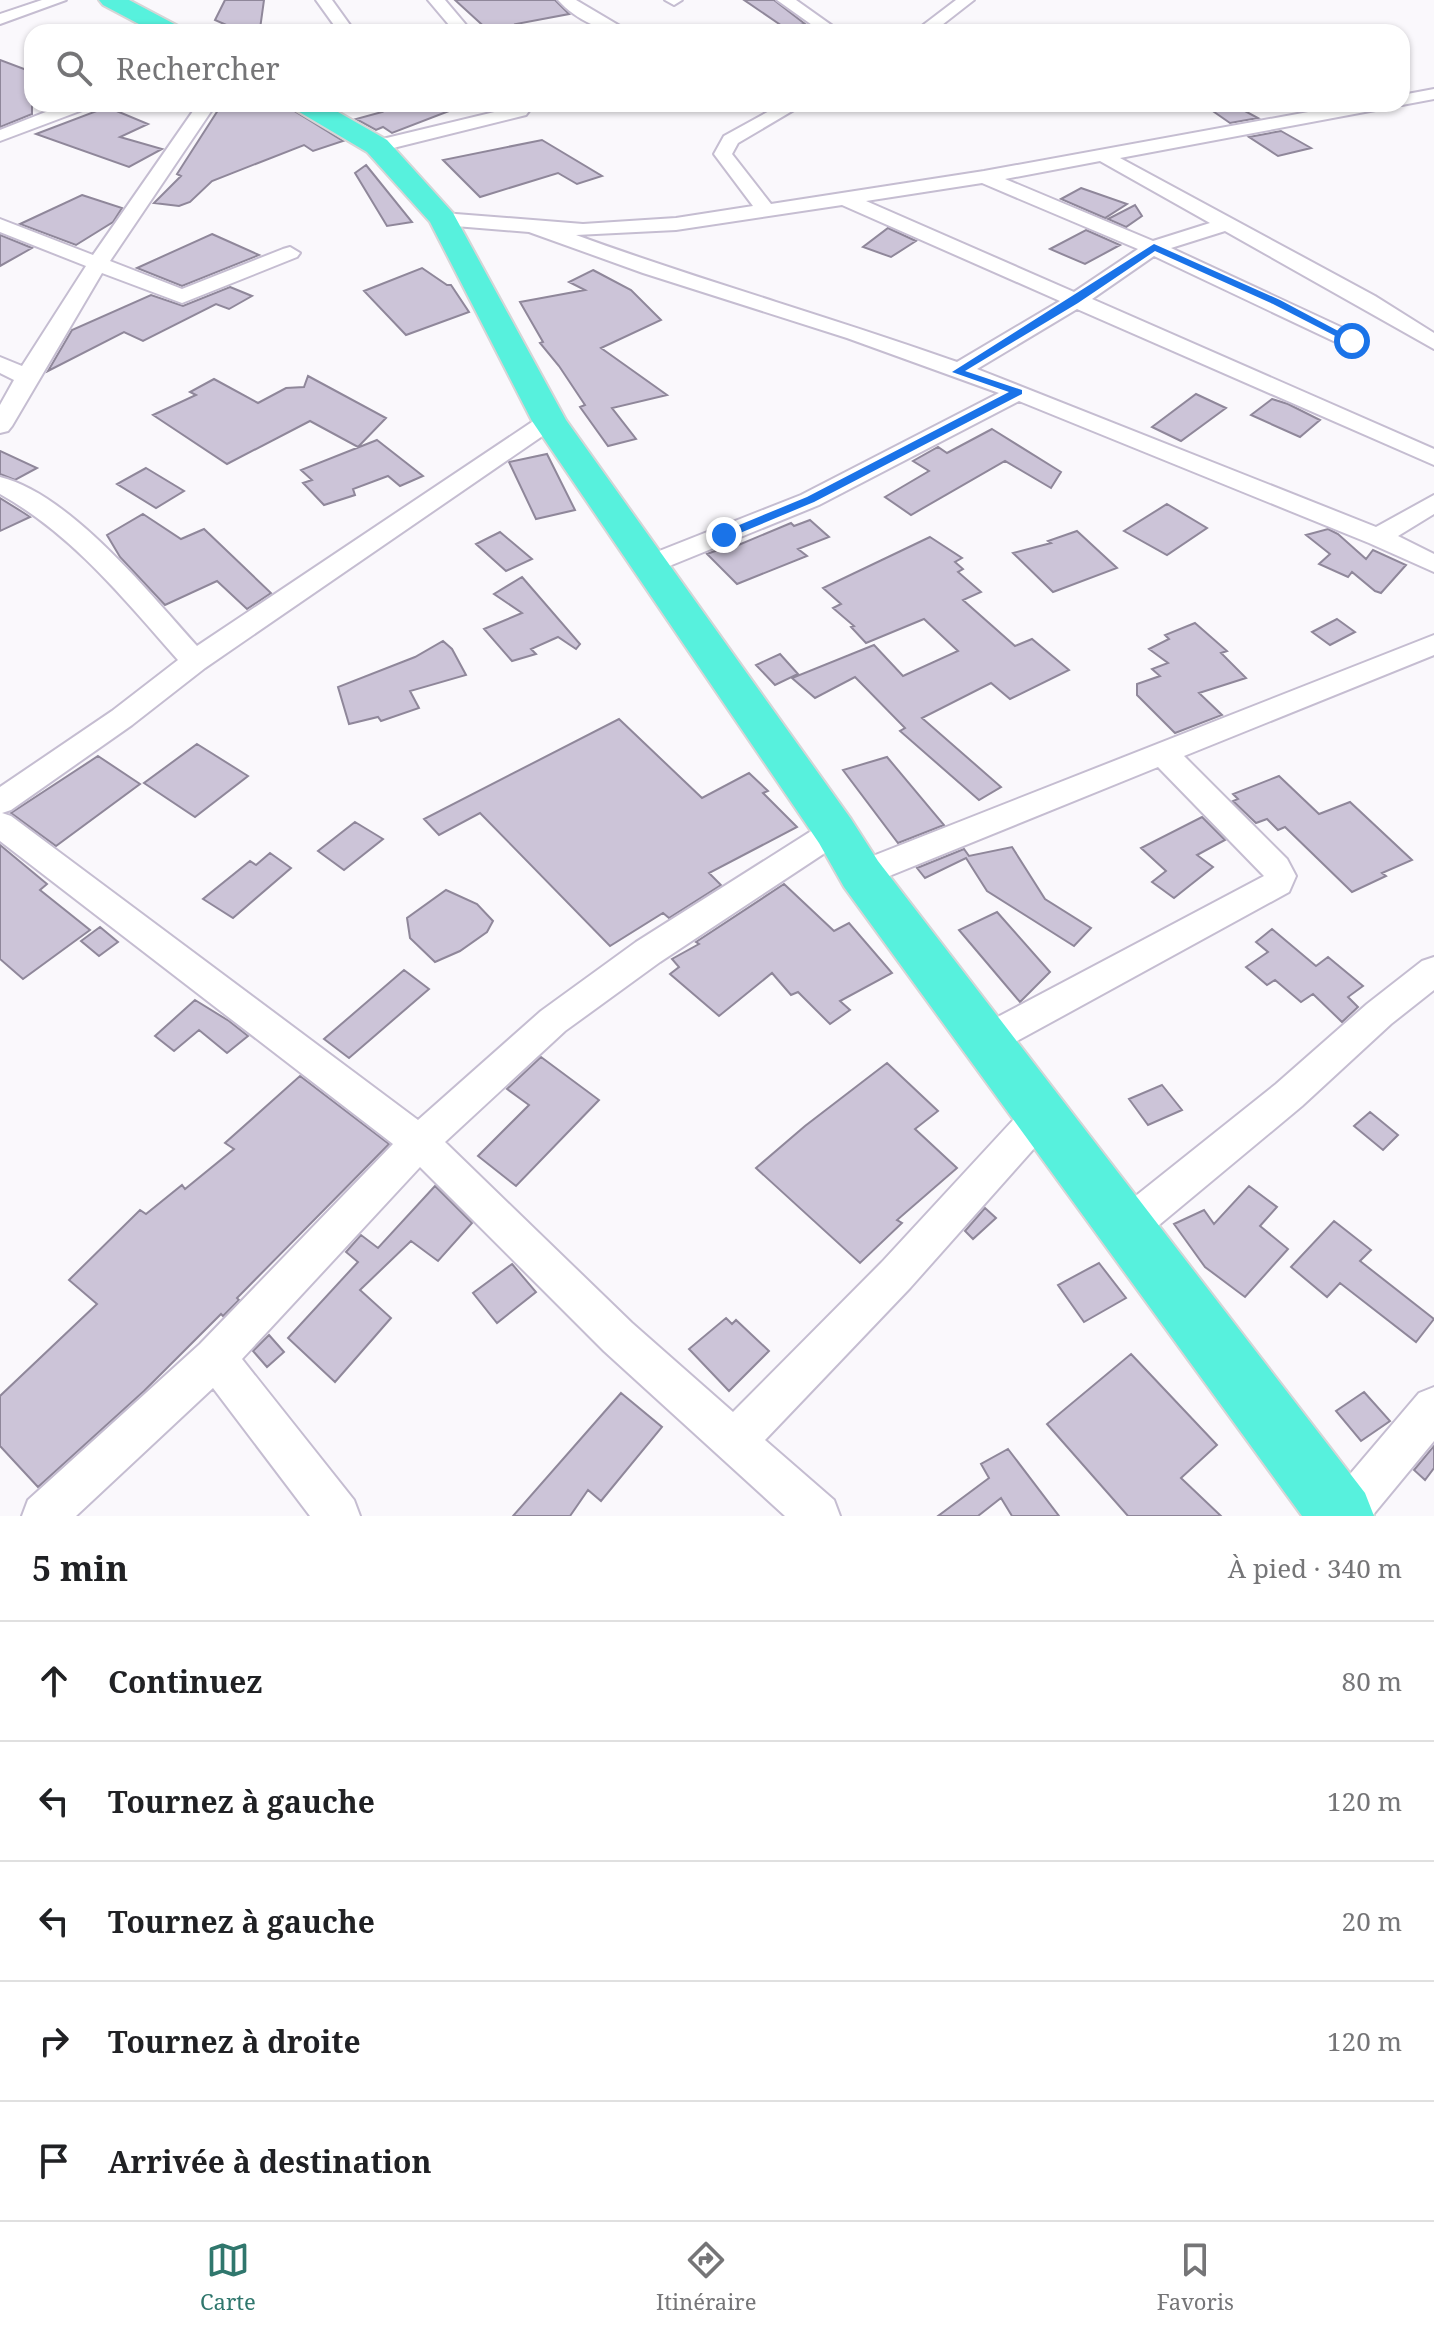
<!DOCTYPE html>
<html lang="fr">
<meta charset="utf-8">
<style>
body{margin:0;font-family:"Noto Serif",serif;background:#f6f6f6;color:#202124}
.stop{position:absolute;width:24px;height:24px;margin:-18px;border:6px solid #1a73e8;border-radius:50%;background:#fff}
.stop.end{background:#1a73e8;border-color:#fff;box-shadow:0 2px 8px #0008}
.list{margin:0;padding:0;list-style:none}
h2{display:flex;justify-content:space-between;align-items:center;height:104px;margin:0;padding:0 32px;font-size:34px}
h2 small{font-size:26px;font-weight:400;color:#757577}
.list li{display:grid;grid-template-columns:52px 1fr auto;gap:24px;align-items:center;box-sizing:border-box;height:120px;padding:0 32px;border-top:2px solid #e0e0e0}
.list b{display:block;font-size:30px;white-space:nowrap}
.list em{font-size:26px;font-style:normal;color:#757577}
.icon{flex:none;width:44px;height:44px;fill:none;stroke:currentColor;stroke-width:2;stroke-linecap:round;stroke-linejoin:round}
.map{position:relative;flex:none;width:1434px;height:1516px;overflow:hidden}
.search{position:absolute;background:#fff;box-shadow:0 2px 6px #0004;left:24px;right:24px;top:24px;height:88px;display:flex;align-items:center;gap:20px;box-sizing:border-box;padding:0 28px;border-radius:24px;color:#757577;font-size:30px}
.sheet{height:704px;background:#fff}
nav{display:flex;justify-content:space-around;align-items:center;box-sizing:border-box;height:112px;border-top:2px solid #e0e0e0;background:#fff;font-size:22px;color:#757577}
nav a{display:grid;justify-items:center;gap:4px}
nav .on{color:#30776d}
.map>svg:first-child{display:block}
</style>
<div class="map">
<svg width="1434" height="1516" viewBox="0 0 1434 1516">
<rect width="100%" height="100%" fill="#faf8fc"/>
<path fill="#ccc4d8" stroke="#8f879a" stroke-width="2" d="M225 0H264L260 29 242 32 215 20Z
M455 0H555L569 14 516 24 526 32H490Z
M744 0H774L805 24 785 28Z
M0 60 32 72V114L0 127Z
M222 104H283L343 141 313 151 304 145 212 181 190 202 179 206 154 203 181 176 177 174Z
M374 104H462V106L392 133 383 127 376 130 356 119 382 112Z
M1209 104H1232L1258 118 1230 123 1207 107Z
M107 107 148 124 120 137 162 149 129 167 36 134Z
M1281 131 1311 148 1278 156 1249 137Z
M542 140 602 176 577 184 558 173 480 197 443 160Z
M366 165 412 222 387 226 355 173Z
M1081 188 1127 204 1105 218 1061 199Z
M82 195 122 208 113 222 76 245 20 224Z
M1135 205 1142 216 1126 227 1108 219Z
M888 228 916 241 891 257 863 247Z
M1086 230 1120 245 1085 264 1050 249Z
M212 234 259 255 182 286 137 268Z
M0 235 32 248 0 266Z
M422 268 447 285H451L469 312 406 335 364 291Z
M593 270 631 290 661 320 601 348 667 395 612 408 636 439 608 446 580 407 585 405 559 366 540 343 543 342 520 302 585 290 569 282Z
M230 287 252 296 229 309 216 304 143 341 124 332 48 371 72 330 151 295 183 306Z
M308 376 386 418 358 447 310 421 227 464 153 415 196 395 190 392 214 379 258 403 286 388 304 387Z
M1196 394 1226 408 1181 441 1152 427Z
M1272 399 1288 404 1320 420 1300 437 1251 415Z
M992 429 1061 472 1051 488 1005 461 911 515 885 497 929 471 913 461 938 447 947 453Z
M377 440 423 476 400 486 388 476 353 489 355 495 324 505 303 483 312 480 301 470Z
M0 451 37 468 15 480 0 474Z
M547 454 575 510 536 519 509 462Z
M146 468 184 491 156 508 117 484Z
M0 498 24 513 30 517 0 531Z
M1167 504 1207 528 1167 555 1124 531Z
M143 514 181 539 204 529 271 593 247 609 217 581 165 605 120 557 107 535Z
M810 520 829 537 798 549 807 556 737 584 707 554 734 544 736 546 791 523 794 526Z
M1328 529 1338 534 1366 559 1373 550 1406 565 1381 593 1375 591 1352 572 1348 577 1319 564 1330 554 1306 535Z
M1077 531 1117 568 1053 592 1013 553 1051 543 1048 541Z
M500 532 532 559 506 571 476 544Z
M930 537 962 558 955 562 963 569 958 572 981 592 963 600 1015 646 1032 639 1069 670 1010 699 991 683 922 718 1001 787 979 800 900 731 905 728 855 677 815 698 792 678 874 645 903 676 958 651 924 619 866 643 851 627 854 626 833 608 841 604 823 588Z
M522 577 580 644 576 649 558 637 531 649 536 654 512 661 484 629 522 613 494 594Z
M1337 619 1355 632 1330 645 1312 632Z
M1195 623 1227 651 1221 653 1246 678 1199 693 1222 715 1175 733 1137 695V684L1160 676 1152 669 1168 663 1149 649 1169 639 1165 635Z
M443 641 452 649 466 675 410 691 419 708 381 721 378 717 349 724 338 687 415 657Z
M780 654 798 674 775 685 756 665Z
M619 719 702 798 749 773 768 791 763 793 797 827 709 873 721 885 669 918 663 913 610 946 480 813 439 835 424 819Z
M197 744 248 776 195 817 144 783Z
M98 756 140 784 56 846 11 813Z
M887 757 944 825 898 843 843 770Z
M1279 776 1319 814 1350 802 1412 860 1382 873 1386 876 1352 892 1285 827 1278 830 1267 819 1256 823 1233 801 1238 799 1233 794Z
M1202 817 1225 840 1197 855 1213 867 1174 898 1152 882 1166 871 1141 848Z
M355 822 383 839 344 870 318 851Z
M0 845 47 884 40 890 90 930 23 979 0 959Z
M1012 847 1045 899 1091 928 1074 946 987 891 966 858 925 878 917 868 964 849 969 856Z
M270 853 291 868 233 918 203 899 250 861 256 865Z
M784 884 834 931 849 923 892 973 840 1001 850 1010 830 1024 798 992 791 995 772 973 719 1016 670 974 679 967 672 959 699 944 696 942Z
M446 890 477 904 493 921 487 932 460 951 435 962 410 938 407 918Z
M997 912 1050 972 1020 1002 959 930Z
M100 927 118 942 99 956 81 941Z
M1272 929 1316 966 1328 957 1363 986 1348 997 1358 1007 1342 1022 1313 994 1301 1002 1275 980 1267 985 1246 967 1268 952 1256 942Z
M404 970 429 989 349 1058 324 1039Z
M195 1000 229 1021 248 1036 227 1053 199 1030 174 1051 155 1036Z
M541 1057 599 1100 516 1186 478 1156 529 1105 507 1089Z
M887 1063 938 1111 915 1129 957 1168 897 1220 902 1223 860 1263 756 1168 805 1126Z
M300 1076 389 1144 237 1298 239 1300 223 1316 221 1314 144 1391 38 1487 0 1446V1396L97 1304 69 1280 140 1210 146 1214 182 1185 185 1189 234 1149 225 1143Z
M1162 1085 1182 1110 1148 1125 1129 1099Z
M1370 1112 1398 1135 1383 1150 1354 1126Z
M435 1186 472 1223 438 1261 411 1241 360 1290 391 1318 335 1382 288 1338 358 1262 346 1252 361 1235 378 1248Z
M1249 1186 1277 1207 1260 1226 1288 1249 1245 1297 1205 1267 1174 1224 1204 1210 1214 1224Z
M985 1208 996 1218 973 1239 965 1231Z
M1334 1221 1371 1250 1360 1261 1434 1319 1416 1342 1340 1283 1327 1297 1291 1267Z
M1099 1263 1126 1298 1084 1322 1058 1285Z
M512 1264 536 1292 497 1323 473 1293Z
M726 1318 732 1324 736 1320 769 1351 729 1391 689 1349Z
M269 1335 284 1352 267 1367 253 1351Z
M1131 1354 1217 1445 1181 1478 1221 1516H1128L1047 1424Z
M1364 1392 1390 1421 1361 1441 1336 1411Z
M621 1393 662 1427 601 1501 588 1490 570 1516H513Z
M1434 1446V1468L1425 1480 1414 1470Z
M1008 1449 1059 1516H1012L1001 1498 978 1516H938L989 1478 981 1464Z"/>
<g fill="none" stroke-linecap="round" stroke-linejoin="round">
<g stroke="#c5bdd1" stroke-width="4">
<path id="minor" d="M42 0H66L0 24V14Z
M316 0H332L355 32H339Z
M428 0H445L472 32H455Z
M558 0H576L630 32C603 32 577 21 558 0Z
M665 0H682L674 5Z
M777 0H796L841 32H822Z
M956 0H974L933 32H914Z
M1434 89V99L1402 105 1397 104H1402V95Z
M66 104H91L88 108 0 141V130Z
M198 104H216L110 261 182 289 283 249 290 247 300 253 297 257 182 303 102 273 12 426 8 431 0 433V405L14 380 0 373V357L22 366 86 266 0 232V219L93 255Z
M510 104H528L529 111 526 115 377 152 368 146 370 142 511 108Z
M782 104H804L738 143 732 154 771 204 984 171 1352 104H1390L1381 109 1120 158 1375 296 1434 333V349L1225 231 1171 248 1360 336 1363 341 1360 346H1344L1154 256 1092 299 1434 449V465L1077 309 977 369 1376 527 1434 495V514L1398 536 1434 554V572L1369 543 1019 401 819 505 657 571 648 573 639 571 635 565 639 559 801 495 999 393 847 338 643 273 529 232 443 225 433 219 443 213 583 224 676 218 753 206 714 154 724 136ZM1100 161 1210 223 1153 241 1005 179ZM982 183 1138 249 1074 292 866 201ZM842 205 1060 301 957 362C831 317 702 281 576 235L676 230Z
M549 414 557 416 561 421 557 426 205 668 132 725 11 810 2 813 11 816 418 1120 541 1011 636 942 824 823 835 819 846 823 851 831 846 839 660 962 565 1031 445 1142 632 1323 733 1412 882 1262 1028 1104 1041 1099 1054 1104 1059 1115 1054 1126 910 1288 765 1440 834 1500 840 1516H785L604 1351 420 1167 242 1359 354 1500 360 1516H310L213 1388 76 1516H22L28 1500 200 1344 393 1144 0 841V787L112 711 178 660C124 599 72 534 0 494V477C70 494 150 594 197 646L541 416Z
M1434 635V655L1184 756 1287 859 1296 876 1289 892 997 1052 985 1056 973 1052 967 1041 973 1030 1264 876 1158 767 872 883 861 886 850 883 845 874 850 865Z
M1434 957V990L1391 1024 1302 1106 1141 1240 1127 1245 1113 1240 1108 1227 1113 1214 1276 1084 1367 1004 1422 961Z
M1434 1387V1441L1372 1516H1322L1328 1500 1419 1393Z"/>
</g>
<g stroke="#d6d5d6" stroke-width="4">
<path id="highway" d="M99 0H129L180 27 184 32H154L103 5Z
M292 104H324L387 140 453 213 566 420 851 819 878 861 1365 1493 1374 1516H1302L844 887 819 843 532 421 430 222 367 152 296 110Z"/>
</g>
<use href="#minor" fill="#fff" fill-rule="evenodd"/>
<use href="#highway" fill="#57f1dd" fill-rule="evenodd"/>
</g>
<path fill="#1a73e8" d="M1154 244 1280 300 1357 341 1349 343 1273 304 1155 251 1078 303 965 371 1022 390V394L814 502 728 538H720V533L807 497 1009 392 952 372Z"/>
</svg>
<div class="stop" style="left:1352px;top:341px"></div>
<div class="stop end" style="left:724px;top:535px"></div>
<div class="search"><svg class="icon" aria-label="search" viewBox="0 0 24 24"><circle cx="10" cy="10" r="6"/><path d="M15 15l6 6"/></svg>Rechercher</div>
</div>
<section class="sheet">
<h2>5 min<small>À pied · 340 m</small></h2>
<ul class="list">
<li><svg class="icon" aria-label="ahead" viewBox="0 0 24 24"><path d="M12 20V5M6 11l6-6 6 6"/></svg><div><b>Continuez</b></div><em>80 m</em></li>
<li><svg class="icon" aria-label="left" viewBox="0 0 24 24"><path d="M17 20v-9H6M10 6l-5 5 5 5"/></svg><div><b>Tournez à gauche</b></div><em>120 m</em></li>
<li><svg class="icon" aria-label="left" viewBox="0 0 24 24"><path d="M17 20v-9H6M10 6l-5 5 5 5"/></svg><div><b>Tournez à gauche</b></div><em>20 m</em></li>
<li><svg class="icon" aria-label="right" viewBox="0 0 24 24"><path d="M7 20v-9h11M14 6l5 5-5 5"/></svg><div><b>Tournez à droite</b></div><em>120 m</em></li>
<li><svg class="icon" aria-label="arrive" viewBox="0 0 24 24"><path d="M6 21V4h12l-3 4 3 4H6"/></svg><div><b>Arrivée à destination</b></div></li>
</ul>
</section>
<nav>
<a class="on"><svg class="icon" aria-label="map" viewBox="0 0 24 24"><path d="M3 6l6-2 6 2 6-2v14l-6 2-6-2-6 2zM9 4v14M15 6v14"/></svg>Carte</a>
<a><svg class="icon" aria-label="directions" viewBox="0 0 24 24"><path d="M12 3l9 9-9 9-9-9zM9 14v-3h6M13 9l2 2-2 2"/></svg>Itinéraire</a>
<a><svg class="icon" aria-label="saved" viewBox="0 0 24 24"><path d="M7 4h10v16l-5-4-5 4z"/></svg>Favoris</a>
</nav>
